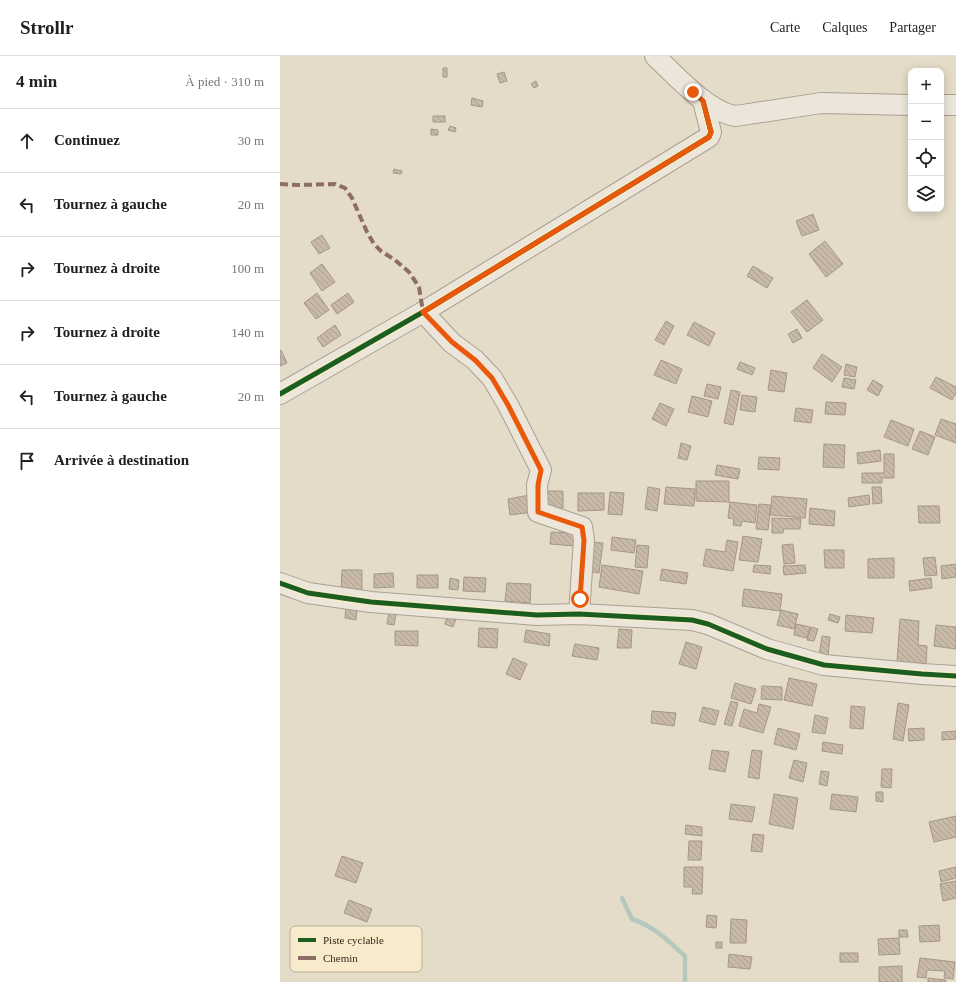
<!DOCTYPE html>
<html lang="fr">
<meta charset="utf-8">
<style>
body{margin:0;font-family:"Times New Roman",serif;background:#f2f2f2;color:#202124}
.controls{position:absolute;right:12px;top:12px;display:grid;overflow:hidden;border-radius:8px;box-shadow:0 2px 10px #0003}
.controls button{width:36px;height:36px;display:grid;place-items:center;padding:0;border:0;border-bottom:1px solid #e0e0e0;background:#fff;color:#202124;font:20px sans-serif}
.stop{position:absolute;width:12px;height:12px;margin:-9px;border:3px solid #ea580c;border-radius:50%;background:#fff}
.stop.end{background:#ea580c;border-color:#fff;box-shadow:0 1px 4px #0008}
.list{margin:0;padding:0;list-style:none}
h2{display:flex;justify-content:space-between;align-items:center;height:52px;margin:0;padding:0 16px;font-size:17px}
h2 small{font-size:13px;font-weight:400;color:#757577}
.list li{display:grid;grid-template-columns:26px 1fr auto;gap:12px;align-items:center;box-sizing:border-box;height:64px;padding:0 16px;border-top:1px solid #e0e0e0}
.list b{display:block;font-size:15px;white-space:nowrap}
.list em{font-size:13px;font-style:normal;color:#757577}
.icon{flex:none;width:22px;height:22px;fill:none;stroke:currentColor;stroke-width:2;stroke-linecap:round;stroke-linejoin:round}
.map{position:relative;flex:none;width:676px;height:926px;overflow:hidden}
header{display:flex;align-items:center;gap:24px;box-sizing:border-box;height:56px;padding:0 20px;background:#fff;border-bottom:1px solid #e0e0e0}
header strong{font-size:19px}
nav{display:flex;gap:22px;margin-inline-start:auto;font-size:14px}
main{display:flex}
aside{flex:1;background:#fff}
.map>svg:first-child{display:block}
</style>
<header>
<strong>Strollr</strong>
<nav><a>Carte</a><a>Calques</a><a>Partager</a></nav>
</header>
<main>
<aside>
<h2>4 min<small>À pied · 310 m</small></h2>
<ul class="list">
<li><svg class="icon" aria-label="ahead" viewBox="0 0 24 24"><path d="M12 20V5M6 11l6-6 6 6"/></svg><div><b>Continuez</b></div><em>30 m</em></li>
<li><svg class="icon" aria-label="left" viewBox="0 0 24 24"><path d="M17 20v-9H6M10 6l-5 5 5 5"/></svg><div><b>Tournez à gauche</b></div><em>20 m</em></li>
<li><svg class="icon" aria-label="right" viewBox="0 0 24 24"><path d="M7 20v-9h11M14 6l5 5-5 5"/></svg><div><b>Tournez à droite</b></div><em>100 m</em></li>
<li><svg class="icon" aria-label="right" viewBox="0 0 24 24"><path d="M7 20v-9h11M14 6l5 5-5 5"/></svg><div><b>Tournez à droite</b></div><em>140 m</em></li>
<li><svg class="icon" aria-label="left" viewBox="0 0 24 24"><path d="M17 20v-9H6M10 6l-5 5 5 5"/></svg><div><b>Tournez à gauche</b></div><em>20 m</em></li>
<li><svg class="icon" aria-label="arrive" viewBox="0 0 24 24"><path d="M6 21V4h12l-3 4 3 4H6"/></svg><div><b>Arrivée à destination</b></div></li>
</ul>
</aside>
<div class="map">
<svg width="676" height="926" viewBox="0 0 676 926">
<defs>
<pattern id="building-back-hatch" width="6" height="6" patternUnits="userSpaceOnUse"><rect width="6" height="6" fill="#c8b9a9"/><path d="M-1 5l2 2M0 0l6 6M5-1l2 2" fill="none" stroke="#ac9f91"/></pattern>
</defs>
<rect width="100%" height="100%" fill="#e4dcc8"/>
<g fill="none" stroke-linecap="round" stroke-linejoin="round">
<path stroke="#b4c9bc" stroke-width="4.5" d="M342 842 352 863C375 871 387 884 405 900V926"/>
</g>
<path fill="url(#building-back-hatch)" stroke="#a49788" d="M163 12H167V21H163Z
M224 16 227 25 220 27 217 18Z
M256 25 258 30 254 32 251 28Z
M192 42 203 45 202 51 191 49Z
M153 60H165V66H153Z
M170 70 176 72 175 76 168 74Z
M151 73 158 74V79H151Z
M114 113 122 115 121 118 113 117Z
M533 158 539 174 522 180 516 165Z
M42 179 50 192 39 198 31 186Z
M545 185 563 208 546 221 529 198Z
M42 208 55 226 42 235 30 217Z
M473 210 493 222 487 232 467 220Z
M37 237 49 254 36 263 24 247Z
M68 237 74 246 57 258 51 249Z
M527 244 543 264 527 276 511 256Z
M386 265 394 270 384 289 375 284Z
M414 266 435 277 429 290 407 279Z
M55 269 61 279 43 291 37 282Z
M517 273 522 282 513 287 508 278Z
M1 294 7 307 0 310V295Z
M542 298 562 311 552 326 533 312Z
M381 304 402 313 396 328 374 319Z
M460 306 475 312 472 319 457 313Z
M566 308 577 311 575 321 564 319Z
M491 314 507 317 504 336 488 334Z
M656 321 676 331V337L672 344 650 332Z
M564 322 576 324 574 333 562 331Z
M593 324 603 330 598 340 587 334Z
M427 328 441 331 438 343 424 340Z
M451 334 460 336 453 369 444 367Z
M462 339 477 341 475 356 460 354Z
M412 340 432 345 428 361 408 356Z
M546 346 566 347 565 359 545 358Z
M380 347 394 353 386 370 372 363Z
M516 352 533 354 531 367 514 365Z
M661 363 676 368V387L655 379Z
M611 364 634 373 628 390 604 381Z
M640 375 655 381 648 399 632 393Z
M401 387 411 390 407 404 398 402Z
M544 388 565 389 564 412 543 411Z
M600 394 601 405 578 408 577 397Z
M604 398H614V422H602V427H582V417H604Z
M479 401 500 402 499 414 478 413Z
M437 409 460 413 458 423 435 419Z
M416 425H449V446L416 445Z
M368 431 380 433 377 455 365 453Z
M386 431 415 433 414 450 384 448Z
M592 431H601L602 447 593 448Z
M263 435H283V452L263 453Z
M330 436 344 437 342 459 328 458Z
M298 437H324V454L298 455Z
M250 439 253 456 230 459 228 443Z
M589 439 590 448 569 451 568 442Z
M492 440 527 443 525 462 490 459Z
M450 446 477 449 475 467 462 465 461 470 453 469 454 463 448 462Z
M479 448 491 449 488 474 476 473Z
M638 450H659L660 467H639Z
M530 452 555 455 554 470 529 468Z
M492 462 521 463 520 473H504L503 477H492Z
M271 476 296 477 295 490 270 488Z
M463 480 482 483 478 506 459 504Z
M332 481 356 484 354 497 331 494Z
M447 484 458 486 453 515 423 510 426 493 445 496Z
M310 486 323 487 319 517 306 515Z
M513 488 515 507 504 508 502 489Z
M357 489 369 490 367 512 355 511Z
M544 494H564V512H545Z
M655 501 657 519 645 520 643 502Z
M614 502V522H588V503Z
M676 508V521L662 523 661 510Z
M322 509 363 515 359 538 319 531Z
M474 509 491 510 490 518 473 516Z
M525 509 526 517 504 519 503 510Z
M382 513 408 517 406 528 380 524Z
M62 514H82V535H61Z
M113 517 114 531 94 532V518Z
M137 519H158V532H137Z
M184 521 206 522 205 536 183 535Z
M170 522 179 524 178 534 169 533Z
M651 522 652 532 630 535 629 525Z
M227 527 251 528 250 547 225 545Z
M464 533 502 538 500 555 462 550Z
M66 551 77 552 76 564 65 562Z
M501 554 518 558 514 573 497 569Z
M109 556 116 557 114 569 107 568Z
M550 558 560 561 558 567 548 564Z
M566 559 594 562 592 577 565 575Z
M167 561 176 563 173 571 165 568Z
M620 563 639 565 638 589 647 590 646 608 617 606Z
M516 568 530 571 527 582 514 579Z
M656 569 676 571V593L654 590Z
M531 571 538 573 534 585 527 584Z
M199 572 218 573 217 592 198 591Z
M339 573 352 574 351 592H337Z
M246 574 270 578 269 590 244 586Z
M115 575H138V590L115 589Z
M542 580 550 581 548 601 539 600Z
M406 586 422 591 416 613 399 608Z
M295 588 319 592 317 604 292 600Z
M233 602 247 608 240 624 226 618Z
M509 622 537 628 532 650 504 644Z
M455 627 476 633 471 648 451 642Z
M482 630 502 631V644L481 643Z
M451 645 458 647 452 670 444 668Z
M618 647 629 649 623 685 613 683Z
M479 648 491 651 483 677 459 670 464 653 477 657Z
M571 650 585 651 583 673 570 672Z
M423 651 439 655 435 669 419 665Z
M372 655 396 657 394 670 371 667Z
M535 659 548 662 545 678 532 676Z
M498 672 520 678 516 694 494 688Z
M644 672V684L629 685 628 673Z
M676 675V683L662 684V676Z
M543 686 563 689 562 698 542 695Z
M432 694 449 696 445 716 429 713Z
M472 694 482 695 479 723 468 721Z
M514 704 527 707 523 726 509 722Z
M602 713H612L611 732 601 731Z
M541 715 549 716 547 730 539 728Z
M596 736H603V746L596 745Z
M494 738 518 742 513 773 489 768Z
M552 738 578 741 576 756 550 753Z
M451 748 475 751 472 766 449 763Z
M676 760V781L654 786 649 766Z
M406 769 422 771V780L405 778Z
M473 778 484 779 482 796 471 795Z
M409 785H422L421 804H408Z
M62 800 83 807 76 827 55 820Z
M404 811H423L422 838H412L413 831H404Z
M676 811V822L661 826 659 815Z
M676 825V842L663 845 660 828Z
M69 844 92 853 87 866 64 857Z
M427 859 437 860 436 872 426 871Z
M451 863 467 864 466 887H450Z
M659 869 660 885 640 886 639 870Z
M619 874H627L628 881H619Z
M619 882 620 898 599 899 598 883Z
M436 886H442V892H436Z
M560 897H578V906H560Z
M449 898 472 901 470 913 448 911Z
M640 902 675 906 673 923 664 922 665 915 647 914 646 922 637 921Z
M622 910V926H599V911Z
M648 922 666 924V926H648Z"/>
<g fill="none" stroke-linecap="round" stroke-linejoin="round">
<g stroke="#a9a092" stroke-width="22">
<path id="minor" d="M375 0C395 19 428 56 456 60L541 47 631 49
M661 49H676
M143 256 172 287 195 304 212 322 228 349 261 414 257 429 258 456 302 471 304 484 299 558
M0 338 143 256 429 81 431 76 423 45
M0 527 28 537 91 546 257 559 299 558 412 564 428 568 487 593 544 609 642 618 676 620"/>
</g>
<use href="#minor" stroke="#ece6da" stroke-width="20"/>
<path stroke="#8d6e63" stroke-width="4" stroke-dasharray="8 4" stroke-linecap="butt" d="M0 128 19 129 55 128 65 132 72 142 87 176 94 188 101 195 115 204 129 216 139 231 143 256"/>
<g stroke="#f7ebcc" stroke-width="8">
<path id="cycleway" d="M0 338 143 256 429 81 431 76 423 45
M0 527 28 537 91 546 257 559 299 558 412 564 428 568 487 593 544 609 642 618 676 620"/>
</g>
<use href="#cycleway" stroke="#1b5e20" stroke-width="5"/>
</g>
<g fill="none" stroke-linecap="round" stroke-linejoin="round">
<path stroke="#ea580c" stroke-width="5" d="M300 543 304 484 302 471 258 456V429L261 414 228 349 212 322 195 304 172 286 143 256 429 81 431 76 423 45 413 36"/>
</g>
<rect x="10" y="870" width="132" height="46" rx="6" fill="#f7ebcc" stroke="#bdb097" stroke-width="1"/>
<rect x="18" y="882" width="18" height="4" fill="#1b5e20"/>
<rect x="18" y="900" width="18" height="4" fill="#8d6e63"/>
<g font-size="11" fill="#37281a">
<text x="43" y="888">Piste cyclable</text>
<text x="43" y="906">Chemin</text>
</g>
</svg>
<div class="controls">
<button>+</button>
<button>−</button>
<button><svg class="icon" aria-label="locate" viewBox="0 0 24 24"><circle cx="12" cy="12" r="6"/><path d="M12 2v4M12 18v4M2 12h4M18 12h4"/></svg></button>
<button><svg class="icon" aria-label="layers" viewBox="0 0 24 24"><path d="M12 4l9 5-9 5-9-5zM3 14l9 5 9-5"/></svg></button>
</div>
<div class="stop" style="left:300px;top:543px"></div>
<div class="stop end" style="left:413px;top:36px"></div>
</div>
</main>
